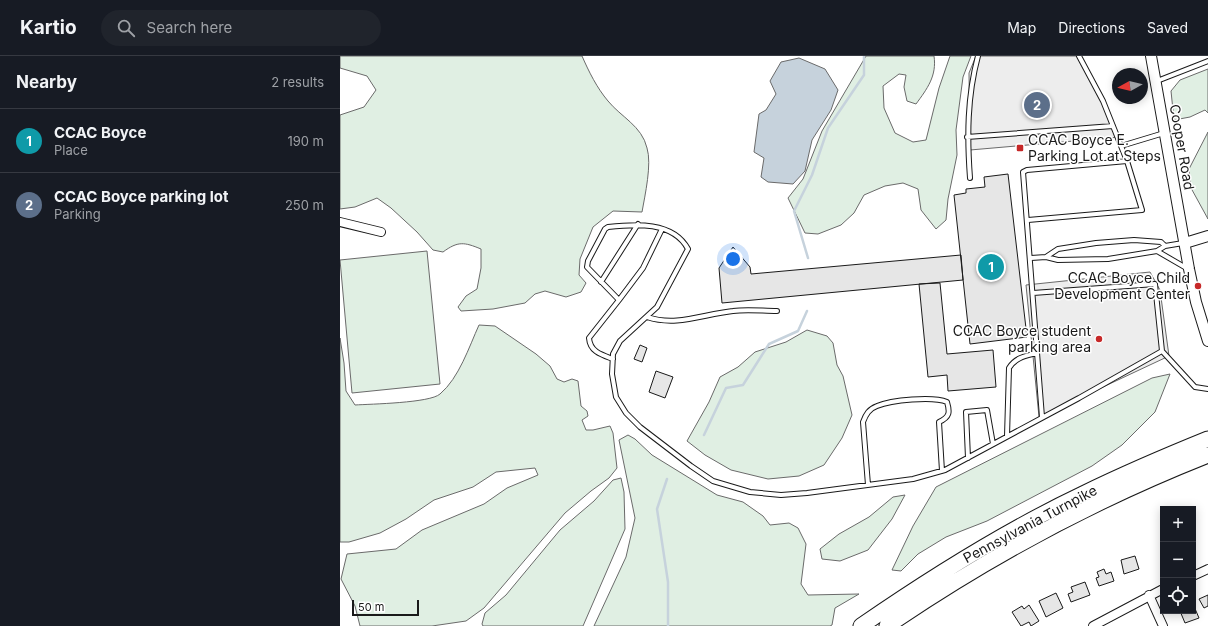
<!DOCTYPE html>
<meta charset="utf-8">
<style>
body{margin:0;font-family:Inter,sans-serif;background:#20242c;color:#f1f3f6}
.controls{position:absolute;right:12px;bottom:12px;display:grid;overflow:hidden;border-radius:0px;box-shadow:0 2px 10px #0003}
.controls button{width:36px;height:36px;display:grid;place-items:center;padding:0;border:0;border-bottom:1px solid #363941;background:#171b24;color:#f1f3f6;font:20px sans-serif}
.compass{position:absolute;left:772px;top:12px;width:36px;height:36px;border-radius:50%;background:#171b24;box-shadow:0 2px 10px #0003;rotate:262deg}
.scale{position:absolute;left:12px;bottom:10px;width:67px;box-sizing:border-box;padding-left:4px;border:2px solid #1a1a1a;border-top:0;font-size:11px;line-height:14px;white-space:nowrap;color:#1a1a1a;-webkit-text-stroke:3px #fff;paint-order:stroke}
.you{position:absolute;left:393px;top:203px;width:14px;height:14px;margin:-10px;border:3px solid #fff;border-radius:50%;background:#1a73e8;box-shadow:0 0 0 6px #1a73e833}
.badge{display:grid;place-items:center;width:26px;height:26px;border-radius:50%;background:#c62828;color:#fff;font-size:13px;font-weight:700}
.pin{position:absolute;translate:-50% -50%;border:2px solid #fff;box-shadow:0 1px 4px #0006}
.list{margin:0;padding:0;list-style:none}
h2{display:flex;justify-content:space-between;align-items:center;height:52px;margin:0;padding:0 16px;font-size:17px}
h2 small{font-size:13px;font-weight:400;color:#9ea1a6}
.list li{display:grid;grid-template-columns:26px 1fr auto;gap:12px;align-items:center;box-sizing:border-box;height:64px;padding:0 16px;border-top:1px solid #363941}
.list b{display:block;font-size:15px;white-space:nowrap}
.list p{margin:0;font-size:13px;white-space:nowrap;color:#9ea1a6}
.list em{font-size:13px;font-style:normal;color:#9ea1a6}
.icon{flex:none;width:22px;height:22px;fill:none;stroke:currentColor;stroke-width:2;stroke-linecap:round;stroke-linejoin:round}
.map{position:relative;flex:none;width:868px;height:570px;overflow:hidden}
header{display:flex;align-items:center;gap:24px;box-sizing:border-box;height:56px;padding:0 20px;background:#171b24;border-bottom:1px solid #363941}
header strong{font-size:19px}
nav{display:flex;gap:22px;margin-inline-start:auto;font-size:14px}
.search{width:280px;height:36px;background:#20242c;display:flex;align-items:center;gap:10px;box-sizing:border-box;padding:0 14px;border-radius:22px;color:#9ea1a6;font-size:15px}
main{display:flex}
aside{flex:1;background:#171b24}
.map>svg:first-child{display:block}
</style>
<header>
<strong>Kartio</strong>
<div class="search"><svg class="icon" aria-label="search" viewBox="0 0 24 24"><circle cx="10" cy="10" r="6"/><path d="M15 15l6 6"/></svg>Search here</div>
<nav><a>Map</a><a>Directions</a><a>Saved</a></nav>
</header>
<main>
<aside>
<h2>Nearby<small>2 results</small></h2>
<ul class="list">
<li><span class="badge" style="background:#0f9aa8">1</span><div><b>CCAC Boyce</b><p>Place</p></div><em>190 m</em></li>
<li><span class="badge" style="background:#5c6f8a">2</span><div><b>CCAC Boyce parking lot</b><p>Parking</p></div><em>250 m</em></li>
</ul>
</aside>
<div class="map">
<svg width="868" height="570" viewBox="0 0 868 570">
<rect width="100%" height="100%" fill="#fff"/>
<path fill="#e0efe3" stroke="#6a6a6a" d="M0 0H242C249 16 257 32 268 45 281 61 302 70 307 92 312 108 305 139 302 156L273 155 253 171 240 203 239 219 246 227 241 236 226 241 205 235 195 238 185 247 153 253 121 255 118 251 126 240 137 233 141 212V193C124 186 118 185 103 196L93 194 77 176 51 152 37 142 15 151 0 153V59L24 51 36 34 27 20 0 12Z
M526 0H594C597 20 587 33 576 48L567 45 564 31 566 19 559 18 543 30 544 52 555 77 573 86 586 84 599 32 610 0H631L623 21 616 74 617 99 608 143 606 164 596 173 581 154 578 133 563 127 545 130 524 139 514 157 501 169 478 178 465 177 448 142 463 123 482 75Z
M868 13V57L865 54 850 61 834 64 831 35 840 24Z
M868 76V163L851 132 849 113Z
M87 195 100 328 12 337 0 204Z
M139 269 155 270 196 298 210 310 217 323 224 326 232 323 238 325 241 350 247 355 248 360 242 364 246 374H253L270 370 273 377 277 412 269 422 251 435 225 457 144 552 126 565 92 570H20L15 550 1 523 7 498 56 493 82 474 144 448 167 432 198 419 195 412 156 416 133 431 94 444 66 463 40 477 9 486H0V282L4 307 6 335 15 349C31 348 90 347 100 338 119 322 129 291 139 269Z
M467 274 487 280 493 287 497 309 503 320 512 359 502 382 484 409 459 420 428 423 391 414 365 399 347 385 369 346 380 321 398 311 415 296 446 286Z
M830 318 815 356 782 389 752 410 647 465 606 481 578 498 561 515 552 514 573 470 596 431 812 322Z
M288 379 295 383 312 399 377 439 403 446 423 460 430 469 449 467 458 472 466 488 461 528 468 539 519 538 495 552 492 569 490 570H254L286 501 295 462 279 384Z
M281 422 284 436 285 473 243 570H143L142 568 145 557 166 539 220 474 254 445 273 424Z
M565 439 552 463 528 494 500 505 482 503 480 493 499 478 529 461 553 441Z"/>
<path fill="#ededed" stroke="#6a6a6a" d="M636 0H738L780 81 630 94 629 17Z
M810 216 820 234 829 300 699 361 686 229Z"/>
<path fill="#c6d2dc" stroke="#6a6a6a" d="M459 2 485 13 498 34 491 54 472 84 465 115 453 128 428 126 421 121 424 102 414 96 419 58 426 54 436 38 430 25 441 6Z"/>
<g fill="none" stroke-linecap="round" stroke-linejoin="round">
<path stroke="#c6d2dc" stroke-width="2.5" d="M468 202 454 155 472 119 488 72 524 19V0
M364 379 386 332 403 329 429 288 458 275 467 255
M327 423 317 453 328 526V570"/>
</g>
<path fill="#e6e6e6" stroke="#1a1a1a" d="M668 118 687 281 630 288 614 139 626 137V133L645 131 644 121Z
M393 191 410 211 411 218 621 199 623 224 382 247 379 212Z
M600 227 607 298 653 294 656 331 608 335 607 319 588 321 579 228Z
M300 289 307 292 302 306 294 303Z
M316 315 333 321 325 342 309 336Z
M795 500 799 513 784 518 781 504Z
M764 513 766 518 771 516 774 525 759 530 756 522 759 521 757 516Z
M745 526 750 539 731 546 728 538 733 536 731 531Z
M716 537 723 552 706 561 699 545Z
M868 539V550L864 552 859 543Z
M853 548 859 562 845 567 840 555H853Z
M689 549 699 565 691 570 689 566 681 570 672 556 682 550 684 553Z"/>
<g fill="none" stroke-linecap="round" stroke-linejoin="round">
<g stroke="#1a1a1a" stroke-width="6">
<path id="service" d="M817 25 868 5
M627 81 773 70
M781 90 824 77
M630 122C627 81 627 41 638 0
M688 164 802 154 787 105 763 45 739 0
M825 190 821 186 794 184 756 187 718 193 706 201 718 204 768 203 817 195 825 190 843 187
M817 195 848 213
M691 202 706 201
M261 226 298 168
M693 237 815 228 822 295 855 331 868 333
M279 244 303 212 322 173
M307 261C337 271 363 258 393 255 407 253 423 255 437 255
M273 303C262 299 250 296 249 282L279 244 247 211 248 205 265 173 268 171C295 168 333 165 348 193L317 251 280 285 273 298 272 318 276 341 286 357 300 371 351 410 373 425 410 436 441 439 467 437 573 423 605 414 739 342 822 295
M702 361 683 116 687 114 787 105
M667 380 669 312C676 301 686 300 697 297
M628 402 626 356 647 354 653 388
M528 429 523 366C526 358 529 353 537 350 551 344 593 340 607 346 610 356 610 361 599 366L602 415"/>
</g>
<g stroke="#1a1a1a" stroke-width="10">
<path id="minor" d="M0 166 41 176
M853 520 868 513
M809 539 823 570
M753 570 823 533"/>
</g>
<g stroke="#1a1a1a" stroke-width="12">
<path id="tertiary" d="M811 0 849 213 856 246 868 285
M845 187 868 180"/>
</g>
<g stroke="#1a1a1a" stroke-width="17">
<path id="motorway" d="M521 570C592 521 665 475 743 438 784 418 826 400 868 383
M547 570C648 501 754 444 868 399"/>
</g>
<use href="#service" stroke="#fff" stroke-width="4"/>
<use href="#minor" stroke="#fff" stroke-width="8"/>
<use href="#tertiary" stroke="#fff" stroke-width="10"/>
<use href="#motorway" stroke="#fff" stroke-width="15"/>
</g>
<g fill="#c62828" stroke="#fff" stroke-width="1.5">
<rect x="676" y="88" width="8" height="8" rx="2"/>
<circle cx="858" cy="230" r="4"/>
<circle cx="759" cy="283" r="4"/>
</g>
<g text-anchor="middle" stroke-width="3" stroke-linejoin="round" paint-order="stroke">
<g font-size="14" fill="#1a1a1a" stroke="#fff" text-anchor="end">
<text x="688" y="89" text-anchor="start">CCAC Boyce E.<tspan x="688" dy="16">Parking Lot at Steps</tspan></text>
<text x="850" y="227">CCAC Boyce Child<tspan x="850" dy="16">Development Center</tspan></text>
<text x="751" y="280">CCAC Boyce student<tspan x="751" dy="16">parking area</tspan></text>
</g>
<g font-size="14" fill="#1a1a1a" stroke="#fff">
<text transform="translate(842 91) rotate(80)" y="5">Cooper Road</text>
<text transform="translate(690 468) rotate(-28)" y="5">Pennsylvania Turnpike</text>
</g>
</g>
</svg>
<div class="controls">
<button>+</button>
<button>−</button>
<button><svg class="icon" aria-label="locate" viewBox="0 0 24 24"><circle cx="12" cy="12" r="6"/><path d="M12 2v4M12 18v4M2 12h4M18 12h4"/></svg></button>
</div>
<svg class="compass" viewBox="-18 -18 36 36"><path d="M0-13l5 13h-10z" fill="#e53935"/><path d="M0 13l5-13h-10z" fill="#9ea1a6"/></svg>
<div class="scale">50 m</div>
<div class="you"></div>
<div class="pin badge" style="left:651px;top:211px;background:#0f9aa8">1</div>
<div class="pin badge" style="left:697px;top:49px;background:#5c6f8a">2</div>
</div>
</main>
